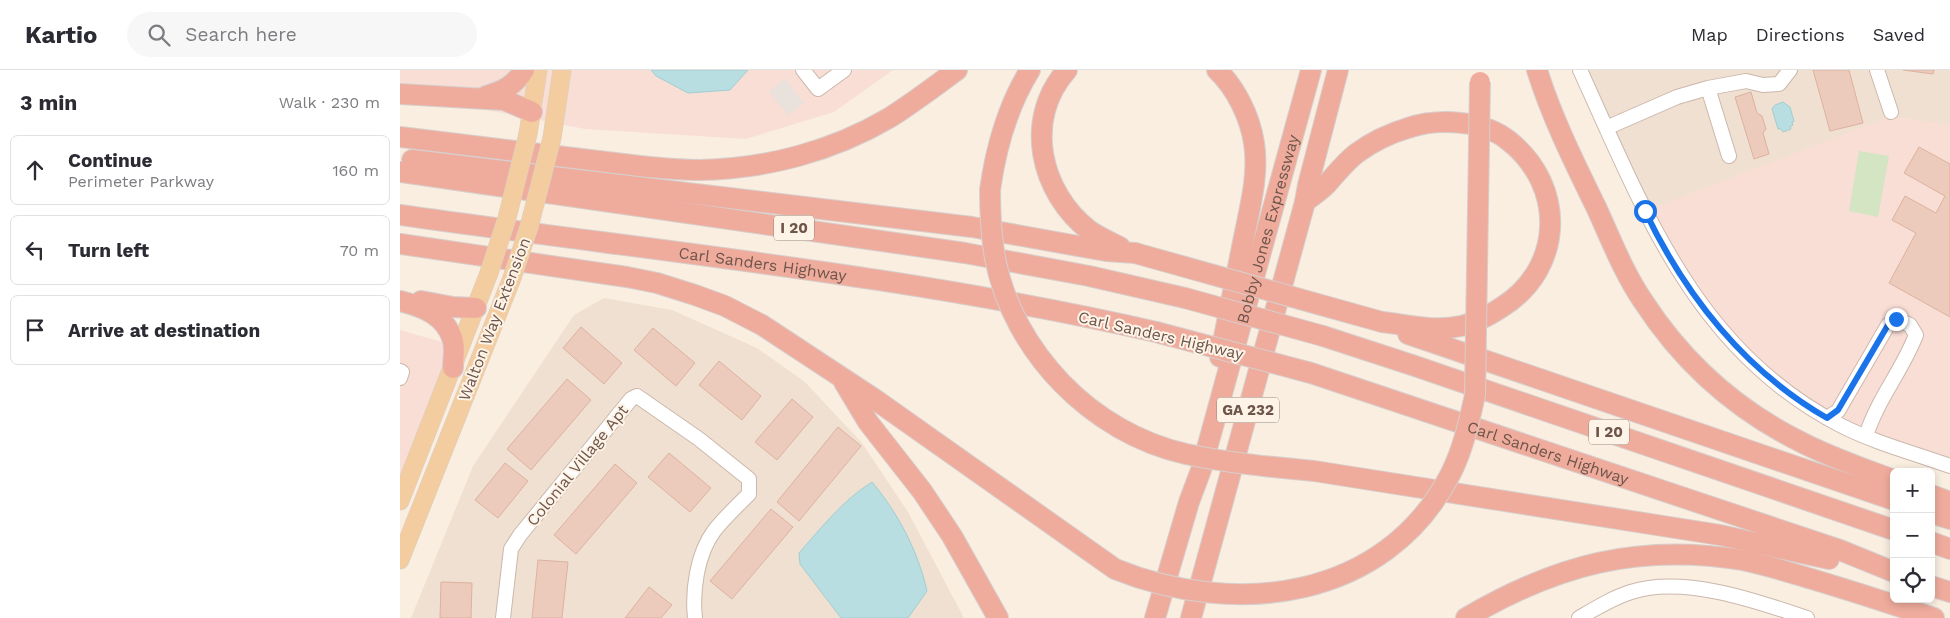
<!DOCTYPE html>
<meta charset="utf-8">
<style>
body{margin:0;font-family:"Work Sans",sans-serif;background:#f7f7f7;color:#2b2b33}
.controls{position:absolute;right:15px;bottom:15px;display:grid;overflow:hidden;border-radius:8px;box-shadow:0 2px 8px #0003}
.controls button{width:45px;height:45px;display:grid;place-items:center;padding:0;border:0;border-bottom:1px solid #e1e1e2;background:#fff;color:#2b2b33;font:25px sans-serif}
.stop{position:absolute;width:15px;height:15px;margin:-11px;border:4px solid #1a73e8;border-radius:50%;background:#fff}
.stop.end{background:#1a73e8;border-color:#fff;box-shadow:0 1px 5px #0008}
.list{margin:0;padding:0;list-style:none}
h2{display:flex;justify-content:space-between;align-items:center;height:65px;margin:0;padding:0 20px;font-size:21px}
h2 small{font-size:16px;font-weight:400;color:#7c7c81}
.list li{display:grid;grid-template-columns:32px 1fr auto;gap:15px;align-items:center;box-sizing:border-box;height:70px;margin:0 10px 10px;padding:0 10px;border:1px solid #e1e1e2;border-radius:8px}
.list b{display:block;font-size:19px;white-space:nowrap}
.list p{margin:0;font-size:16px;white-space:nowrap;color:#7c7c81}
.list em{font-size:16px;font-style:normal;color:#7c7c81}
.icon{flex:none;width:28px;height:28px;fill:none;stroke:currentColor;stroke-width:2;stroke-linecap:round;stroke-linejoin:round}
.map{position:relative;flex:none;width:1550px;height:548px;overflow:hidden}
header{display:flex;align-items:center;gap:30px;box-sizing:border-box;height:70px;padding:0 25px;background:#fff;border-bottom:1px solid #e1e1e2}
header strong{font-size:24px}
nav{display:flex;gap:28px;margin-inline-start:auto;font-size:18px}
.search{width:350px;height:45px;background:#f7f7f7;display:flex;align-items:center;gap:12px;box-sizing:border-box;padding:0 18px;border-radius:28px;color:#7c7c81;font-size:19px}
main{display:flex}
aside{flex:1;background:#fff}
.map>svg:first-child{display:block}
</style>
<header>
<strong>Kartio</strong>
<div class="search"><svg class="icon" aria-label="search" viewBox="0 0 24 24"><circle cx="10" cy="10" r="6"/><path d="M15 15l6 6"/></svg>Search here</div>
<nav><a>Map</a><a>Directions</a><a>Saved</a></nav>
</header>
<main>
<aside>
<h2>3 min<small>Walk · 230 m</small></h2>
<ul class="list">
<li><svg class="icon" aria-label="ahead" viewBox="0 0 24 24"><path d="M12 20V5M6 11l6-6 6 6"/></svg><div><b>Continue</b><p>Perimeter Parkway</p></div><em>160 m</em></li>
<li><svg class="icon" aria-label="left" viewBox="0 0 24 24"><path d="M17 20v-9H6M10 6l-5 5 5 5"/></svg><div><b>Turn left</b></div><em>70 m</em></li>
<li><svg class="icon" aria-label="arrive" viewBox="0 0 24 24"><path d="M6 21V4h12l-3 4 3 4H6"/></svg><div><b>Arrive at destination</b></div></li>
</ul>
</aside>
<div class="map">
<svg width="1550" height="548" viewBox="0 0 1550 548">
<rect width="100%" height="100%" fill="#faeee1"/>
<path fill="#f0e0d1" d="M1189 0H1550V59L1245 141 1206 58Z
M204 228 272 240 357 278 405 312 462 373 508 442 564 548H11L73 396 174 245Z"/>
<path fill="#f9ded6" d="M0 0H493L434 42 346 69 185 59 0 23Z
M1491 46 1550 55V396L1466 366 1402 332 1321 260 1245 141Z
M0 260 49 274 50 291 0 414Z"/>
<path fill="#e9e1dc" d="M385 9 404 33 388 45 369 21Z"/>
<path fill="#d3e5c2" d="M1459 81 1489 86 1478 147 1449 141Z"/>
<path fill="#b8dee1" stroke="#a0ced1" d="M251 0H348L330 20 288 23 256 6Z
M1383 32 1390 37 1394 51 1392 52 1393 55 1390 57 1391 59 1383 62 1381 59H1378L1372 39 1375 35Z
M472 412C498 443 518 481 527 521L508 548H441L400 494 399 483C421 458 443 430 472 412Z"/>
<path fill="#eccbbc" stroke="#ddb19e" d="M1413 0H1449L1463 53 1430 61Z
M1503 0H1534L1533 4Z
M1351 22 1357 43 1362 46 1366 59 1363 63 1369 84 1354 89 1335 27Z
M1519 77 1550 94V247L1489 213 1516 163 1492 150 1505 126 1536 143 1545 126 1504 103Z
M181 257 222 293 204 314 163 278Z
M253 258 295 293 276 316 234 280Z
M319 291 361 326 342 350 299 315Z
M167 309 191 330 131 400 107 379Z
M392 329 413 347 377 390 355 372Z
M438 357 461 376 399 451 377 432Z
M269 383 311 418 290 442 248 407Z
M105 393 128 411 98 448 75 430Z
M215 394 237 413 176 484 154 465Z
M371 439 393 457 332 529 310 511Z
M138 490 168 492 162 548H132Z
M41 512 72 513 71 548H40Z
M249 517 272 535 261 548H225Z"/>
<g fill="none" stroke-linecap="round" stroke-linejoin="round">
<g stroke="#cbb8ac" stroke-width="16">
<path id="minor" d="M403 0 418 19 444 0
M1180 0C1244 140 1295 280 1440 355 1475 373 1514 383 1550 396
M1477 0 1491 42
M1308 18 1329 86
M1206 58 1277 27 1308 18 1346 11 1363 15 1379 14 1390 0
M0 301 2 302 0 308
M1427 348 1438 341 1488 255 1496 249 1510 255 1516 265C1502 301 1477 330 1466 366
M103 548 111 479 120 465 231 329 237 326 299 369 349 409V424C337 436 324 448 314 461 297 484 292 521 295 548
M1179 548C1196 538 1212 528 1231 522 1283 505 1357 531 1407 548"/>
</g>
<g stroke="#d6cfcd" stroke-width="19">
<path id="major" d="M128 64 138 0
M152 68 162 0
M0 431 89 203
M0 490 112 208"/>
</g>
<g stroke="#d6cfcd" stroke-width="22">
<g id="highway">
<path d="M667 0C623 49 640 123 690 161 699 167 710 172 720 177"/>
<path d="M817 0C836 18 850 47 854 73 859 104 850 137 844 167 836 207 828 247 820 287"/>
<path d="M1137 0C1152 48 1175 94 1197 139 1211 170 1224 203 1243 231 1282 291 1335 339 1399 371 1429 387 1462 398 1494 410"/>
<path d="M0 24 104 30 132 42"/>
<path d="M86 26C103 21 114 16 124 0"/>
<path d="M0 67 240 96C260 98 280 100 300 100 366 99 433 81 489 48 513 33 535 16 557 0"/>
<path d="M12 90 572 157 706 181 735 183"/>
<path d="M0 102 565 183 689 206 785 228"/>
<path d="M590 120C596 77 607 37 630 0"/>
<path d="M905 132C912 126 920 121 926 115 936 104 945 92 957 83 972 72 991 63 1008 58 1038 48 1084 50 1109 71 1166 116 1164 198 1102 237 1090 245 1075 253 1061 256 1034 262 1009 255 982 252"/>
<path id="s1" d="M0 145C252 181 507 205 756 262"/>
<path d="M0 174 227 207 257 213 295 225 325 236 362 255 473 328 715 499"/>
<path d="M0 231C23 237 46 245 53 271 55 279 53 290 53 298"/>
<path d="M21 231 53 237 76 238"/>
<path d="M1008 264 1494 430"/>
<path d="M923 266 1015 296 1494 460"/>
<path id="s2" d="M911 303 1440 480 1494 502"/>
<path d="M444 312 468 352 522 421 552 466 598 548"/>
<path d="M914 401 1320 465 1429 489"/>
<path d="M1531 425 1550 432"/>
<path d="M1531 443 1550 449"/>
<path d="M1531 472 1550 479"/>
<path d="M1531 516 1550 522"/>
<path id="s3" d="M755 548 789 432 801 400 911 0"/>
<path d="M791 548 905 132 908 115 938 0"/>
<path d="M1066 548C1156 495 1238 473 1342 490 1367 495 1391 503 1415 510 1455 522 1495 535 1534 548"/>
</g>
</g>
<use href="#minor" stroke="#fff" stroke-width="14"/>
<use href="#major" stroke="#f3cd9f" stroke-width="18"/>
<use href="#highway" stroke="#efac9d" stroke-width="20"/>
<g stroke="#d6cfcd" stroke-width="19" stroke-linecap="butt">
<path id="major-bridge" d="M89 203 107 148 128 64
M112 208 129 157 152 68"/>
</g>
<g stroke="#d6cfcd" stroke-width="22" stroke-linecap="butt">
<path id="highway-bridge" d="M590 120C590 142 591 165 595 188 613 282 692 363 786 384 828 393 871 397 914 401
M735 183 982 252
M785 228 923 266
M756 262 911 303
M715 499C836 548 985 530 1050 405 1063 380 1069 352 1075 325L1080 12"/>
</g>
<use href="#major-bridge" stroke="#f3cd9f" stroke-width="18"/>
<use href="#highway-bridge" stroke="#efac9d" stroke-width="20"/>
</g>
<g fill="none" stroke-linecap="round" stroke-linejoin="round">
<path stroke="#1a73e8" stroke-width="6" d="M1245 141C1285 225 1345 301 1427 348L1438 340 1488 255 1496 249"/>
</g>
<g text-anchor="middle" stroke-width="4" stroke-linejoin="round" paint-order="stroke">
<g fill="#fdf3e7" stroke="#99847a" stroke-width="1">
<rect x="374" y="145.5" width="40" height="25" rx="4"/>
<rect x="817" y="327.5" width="62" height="25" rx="4"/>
<rect x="1189" y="349.5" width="40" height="25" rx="4"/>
</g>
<g font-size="15" font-weight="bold" fill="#6e554b">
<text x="394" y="163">I 20</text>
<text x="848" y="345">GA 232</text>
<text x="1209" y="367">I 20</text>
</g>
<g font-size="16" fill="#6e554b" stroke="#fdf3e7">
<text dy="6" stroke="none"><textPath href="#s3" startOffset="405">Bobby Jones Expressway</textPath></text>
<text dy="6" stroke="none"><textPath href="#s1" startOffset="366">Carl Sanders Highway</textPath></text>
<text transform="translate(94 249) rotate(-69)" y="6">Walton Way Extension</text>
<text transform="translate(761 265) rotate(13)" y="6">Carl Sanders Highway</text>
<text dy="6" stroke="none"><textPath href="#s2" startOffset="250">Carl Sanders Highway</textPath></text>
<text transform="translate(177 395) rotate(-51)" y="6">Colonial Village Apt</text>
</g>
</g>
</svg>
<div class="controls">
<button>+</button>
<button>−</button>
<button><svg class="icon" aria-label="locate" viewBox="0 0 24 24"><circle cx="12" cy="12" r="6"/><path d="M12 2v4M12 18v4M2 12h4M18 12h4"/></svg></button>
</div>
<div class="stop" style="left:1245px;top:141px"></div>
<div class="stop end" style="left:1496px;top:249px"></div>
</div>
</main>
